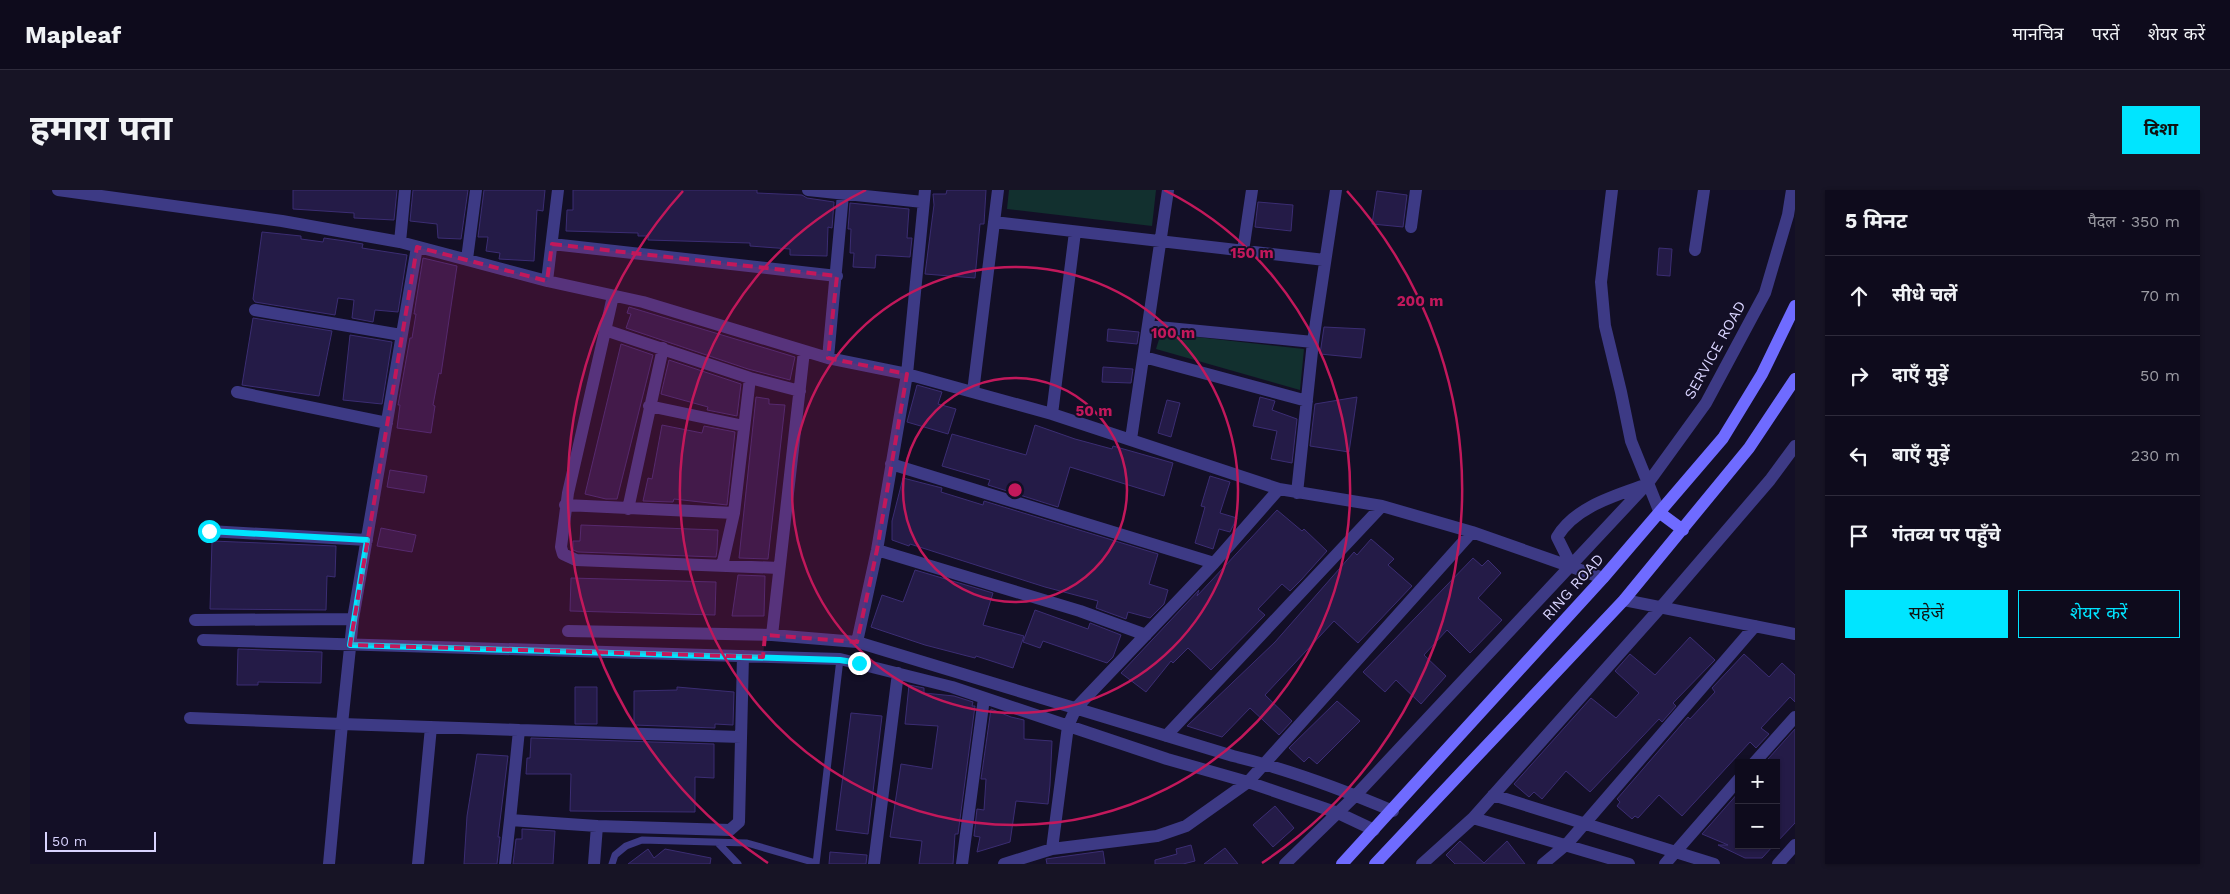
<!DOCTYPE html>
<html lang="hi">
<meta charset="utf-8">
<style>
body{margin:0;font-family:"Work Sans","Noto Sans Devanagari",sans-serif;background:#171425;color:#f1f3f6}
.controls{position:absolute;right:15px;bottom:15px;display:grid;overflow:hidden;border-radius:0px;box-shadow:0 1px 4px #0004}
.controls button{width:45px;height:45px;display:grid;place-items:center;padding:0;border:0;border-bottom:1px solid #2e2b3b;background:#0e0b1c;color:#f1f3f6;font:25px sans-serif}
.scale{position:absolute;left:15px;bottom:12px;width:111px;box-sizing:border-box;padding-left:5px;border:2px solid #d9d4ff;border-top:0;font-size:14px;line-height:18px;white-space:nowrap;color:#d9d4ff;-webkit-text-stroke:4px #130f26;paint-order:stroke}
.stop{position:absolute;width:15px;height:15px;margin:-11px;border:4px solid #00e5ff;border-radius:50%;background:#fff}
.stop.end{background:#00e5ff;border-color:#fff;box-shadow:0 1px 5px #0008}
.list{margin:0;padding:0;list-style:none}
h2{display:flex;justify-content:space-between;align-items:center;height:65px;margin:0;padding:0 20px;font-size:21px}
h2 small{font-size:16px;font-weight:400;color:#9b9ba3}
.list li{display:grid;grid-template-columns:32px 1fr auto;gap:15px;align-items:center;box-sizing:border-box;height:80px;padding:0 20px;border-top:1px solid #2e2b3b}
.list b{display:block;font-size:19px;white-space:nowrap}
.list em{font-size:16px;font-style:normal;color:#9b9ba3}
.actions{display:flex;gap:10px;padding:15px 20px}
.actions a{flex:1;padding:11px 0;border:1px solid #00e5ff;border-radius:0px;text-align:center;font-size:18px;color:#00e5ff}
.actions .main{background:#00e5ff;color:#111}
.icon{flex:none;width:28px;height:28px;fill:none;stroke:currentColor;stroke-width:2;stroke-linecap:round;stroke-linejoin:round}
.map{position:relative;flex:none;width:1765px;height:674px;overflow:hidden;border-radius:0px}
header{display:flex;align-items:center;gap:30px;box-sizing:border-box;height:70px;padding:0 25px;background:#0e0b1c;border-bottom:1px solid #2e2b3b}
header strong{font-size:24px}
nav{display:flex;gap:28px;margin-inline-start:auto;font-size:18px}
.intro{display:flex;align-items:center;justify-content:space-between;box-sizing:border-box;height:120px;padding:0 30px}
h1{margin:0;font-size:35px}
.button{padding:12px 22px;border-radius:0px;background:#00e5ff;color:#111;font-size:18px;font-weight:700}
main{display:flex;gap:30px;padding:0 30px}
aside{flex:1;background:#0e0b1c;border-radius:0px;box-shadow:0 1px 4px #0004}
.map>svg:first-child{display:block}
</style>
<header>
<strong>Mapleaf</strong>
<nav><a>मानचित्र</a><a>परतें</a><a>शेयर करें</a></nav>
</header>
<div class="intro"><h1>हमारा पता</h1><a class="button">दिशा</a></div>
<main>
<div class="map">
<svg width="1765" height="674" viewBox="0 0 1765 674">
<rect width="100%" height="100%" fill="#130f26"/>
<path fill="#12302f" d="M979 0H1126L1122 36 977 19Z
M1131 143 1274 159 1270 200 1126 159Z"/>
<path fill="#241b47" stroke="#3b2d73" d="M263 0H367L364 30 324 28V23L263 19Z
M383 0H438L431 49 408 48 407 34 380 31Z
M454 0H515L513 21 507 20 504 71 469 69 470 63 456 61 458 47H448Z
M543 0H727V3L772 5 777 8 804 12 802 38 798 37 797 66 760 65V59L720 56V53L618 50V46H608V43L536 41 537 20H543Z
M917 0H956L954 34H950L945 88 895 84 904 15 903 4H916Z
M1347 1 1377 5 1373 37 1342 34Z
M1228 12 1263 15 1261 41 1225 37Z
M820 13 879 19 877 48H882L880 67 846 65 845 78 823 77 824 63H820L821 39H818Z
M232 42 271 46V49L293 52 294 48 315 51 333 54 332 58 377 65 368 122 345 120 343 132 322 128 324 110 308 108 305 125 225 112 223 109Z
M1629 58 1642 59 1640 86 1627 85Z
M393 68 427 76 411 184 409 183 403 215 405 216 401 243 367 238 370 215H368L380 148H382L386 124H384Z
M599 117 765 167 760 190 718 179 596 138 601 124 597 123Z
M223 128 302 141 289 206 212 195Z
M1294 137 1335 139 1331 168 1290 164Z
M1078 139 1109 142 1107 154 1077 151Z
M320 145 362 152 352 214 313 210Z
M591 154 623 165 587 309H576L555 304Z
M639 170 711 194 707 226 677 220 678 217 631 204Z
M1073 177 1103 179 1101 193 1072 192Z
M887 195 912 202 908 214 926 219 918 244 877 232Z
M726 207 739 209V214L755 215 738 369 709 368Z
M1230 207 1245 211 1242 220 1267 229 1262 273 1241 269 1247 241 1223 236Z
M1327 207 1319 262 1280 256 1285 214Z
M1137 210 1150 213 1141 247 1128 243Z
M632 235 672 243 674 236 705 242 697 315 644 309 643 312 613 311 618 288 622 289Z
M1005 235 1045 249 1082 259 1083 256 1143 273 1134 306 1040 277 1028 317 958 295 960 290 912 276 922 244 996 265Z
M360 280 397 286 394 303 357 297Z
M1180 286 1200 292 1190 323 1207 328 1200 342 1189 339 1183 359 1165 353 1175 317 1171 316Z
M873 288 912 298 911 302 953 315 954 311 1128 364 1119 394 1138 400 1134 414 1120 428 1098 422 1096 429 1066 418 1068 411 1015 397 880 354 879 356 862 350V331Z
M1247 320 1272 341 1274 339 1297 361 1271 390 1260 401 1252 394 1228 419 1235 425 1181 480 1158 458 1143 473 1141 471 1116 502 1091 483 1169 400 1167 406Z
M551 335 688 340 687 360 686 367 548 362 543 360V351H550Z
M351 338 386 345 382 362 347 356Z
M1341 349 1364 369 1358 375 1382 396 1328 453 1304 431 1235 505 1262 531 1249 545 1220 518 1192 547 1157 536 1245 452 1324 362 1327 365Z
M182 351 306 356 305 387 297 386 296 420 180 419Z
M1443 368 1452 376 1458 370 1471 383 1448 408 1472 430 1440 463 1417 440 1394 465 1416 486 1391 514 1366 490 1355 502 1333 482Z
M885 380 963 403 953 435 994 446 983 478 946 466 945 468 895 455 841 437 852 405 873 412Z
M708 385 735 386 734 426H702Z
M541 388 686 392 685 425 540 421Z
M1005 420 1058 439 1060 433 1091 445 1083 467 1077 473 1013 451 1010 458 993 452Z
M1660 447 1685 470 1643 513 1646 516 1632 532 1629 529 1560 602 1536 581 1512 609 1504 602 1499 607 1484 594 1561 508 1586 528 1609 503 1585 481 1600 464 1625 485Z
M208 459 292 462 291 493 228 492V495H207Z
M1714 464 1739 487 1752 473 1765 485V512L1760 507 1731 538 1739 544 1726 558 1720 552 1652 626 1629 605 1608 628 1605 626 1602 629 1587 616 1590 612 1587 609 1658 527 1660 529 1685 502 1682 498Z
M879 495 894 498V503L924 506 943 512 942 516H945L928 644H925L923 674H889L892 651 860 647 871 574 902 579 908 536 875 534Z
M545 497H567V534H545Z
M647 497 704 502 703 535 685 534V538L604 535V501L647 500Z
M1307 511 1330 531 1287 574 1279 567 1274 572 1259 558Z
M961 519 981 527 994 530V549L1022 551 1020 595 1018 614 986 611 980 652 947 662 950 647 944 646 947 619 954 620 956 589H951Z
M821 523 852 526 838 644 806 640Z
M1765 539V633L1746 653V573L1738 569Z
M501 548 684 554V588L665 587V622L540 621 541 584H496L497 568H500Z
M447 564 478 566 468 647H470L467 674H434L437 626Z
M1709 602V655H1744L1732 668H1715L1688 655H1698L1672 644Z
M1245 616 1264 638 1243 657 1223 635Z
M492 639 525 641 523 674H483L486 649H492Z
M1430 651 1454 673 1477 651 1495 674H1425L1416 665Z
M1161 655 1165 671 1153 674H1125V670L1147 664 1146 659Z
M1195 658 1208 674H1174Z
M618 659 624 668 635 659 681 668 680 674H598Z
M1073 661 1075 674H1017L1016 669Z
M800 662 837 665 836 674H799Z"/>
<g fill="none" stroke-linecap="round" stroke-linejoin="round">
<path stroke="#3d3a85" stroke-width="7" d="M688 653 708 674
M582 674 585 665 596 656 612 650 717 653 786 673
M786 674 810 469"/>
<path stroke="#3d3a85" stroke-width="12" d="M28 0 252 31 370 52 517 91 613 112 798 168 877 184 1022 224 1249 299 1352 316 1442 342 1573 388
M778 0 893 12
M964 32 1295 70
M1381 37 1386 0
M370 52 375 0
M522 54 807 86
M1665 60 1674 0
M1213 61 1222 0
M437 69 446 0
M517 91 528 0
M583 106 538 303 531 357 533 364 546 370 749 378
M225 120 371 145
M1118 136 1283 152
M575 140 720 188 770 201
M1114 167 1277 211
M798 168 813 4
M207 202 357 233
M943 202 968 0
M619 216 714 236
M1022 224 1045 42
M1101 249 1138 0
M861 274 1184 373
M1267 303 1283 152 1306 0
M535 315 704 323
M598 319 633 158
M1630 323 1618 293 1676 213 1735 103 1758 25 1762 0
M179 341 337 350
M847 360 1050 421 1116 445
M692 376 704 323 720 188
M1542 377 1527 347C1545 317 1584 306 1615 295
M1594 410 1765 444
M165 430 323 429
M538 441 742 445 827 452 1203 566C1258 579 1311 599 1363 621
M742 445 774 161
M173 450 810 469 922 497 1137 569 1218 592 1308 623 1344 640
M827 452 847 360 877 184 895 0
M160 528 312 534 323 429 387 57
M1136 546 1352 316
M1724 573 1765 527
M1463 605 1684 674
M1443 628 1599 674
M480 630 489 540 711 547
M1022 659 1038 536 1046 518 1184 373 1249 299
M299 674 312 534 489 540
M388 674 401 537
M475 674 480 630 567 636
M564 674 567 636 700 640 709 632 713 466
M844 674 868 483
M932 674 954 508
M974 674 1022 659 1127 646 1156 636 1218 592 1442 342
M1255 674 1326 605 1618 293 1601 251 1591 202 1575 136 1571 92 1582 0
M1392 674 1443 628 1631 417 1740 290 1765 256
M1513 674 1537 654 1725 436
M1635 674 1709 589
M1748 674 1765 655"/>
<path stroke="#6f6bff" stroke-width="12" d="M1630 323 1653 340
M1312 674 1573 388 1693 248 1732 184 1765 116
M1345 674 1594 410 1719 258 1765 189"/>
</g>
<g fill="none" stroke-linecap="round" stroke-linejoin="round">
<path stroke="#00e5ff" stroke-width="6" d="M179 341 337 350 320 455 810 470 829 473"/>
</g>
<path fill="#c2185b" fill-opacity="0.2" stroke="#c2185b" stroke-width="4" stroke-dasharray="10 6" stroke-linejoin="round" d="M522 54 807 86 798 168 877 184 847 360 827 452 735 445 733 467 320 455 387 57 517 91Z"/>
<g fill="none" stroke="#c2185b" stroke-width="2.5">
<circle cx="985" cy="300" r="112"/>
<circle cx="985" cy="300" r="223"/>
<path d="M1134 0A335 335 0 1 1 836 0"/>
<path d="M738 673A447 447 0 0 1 653 1M1317 1A447 447 0 0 1 1232 673"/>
</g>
<g text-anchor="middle" stroke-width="4" stroke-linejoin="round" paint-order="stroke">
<g font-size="15" fill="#d9d4ff" stroke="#130f26">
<text transform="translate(1685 160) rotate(-61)" y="5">SERVICE ROAD</text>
<text transform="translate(1543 397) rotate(-48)" y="5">RING ROAD</text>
</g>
</g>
<circle cx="985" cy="300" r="8" fill="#c2185b" stroke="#130f26" stroke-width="2.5"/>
<g font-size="15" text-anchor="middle" font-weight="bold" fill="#c2185b" stroke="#130f26" stroke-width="4" stroke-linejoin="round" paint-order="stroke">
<text x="1222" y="68">150 m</text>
<text x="1390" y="116">200 m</text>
<text x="1143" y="148">100 m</text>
<text x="1064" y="226">50 m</text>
</g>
</svg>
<div class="controls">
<button>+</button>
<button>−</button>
</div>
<div class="scale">50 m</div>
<div class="stop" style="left:179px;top:341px"></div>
<div class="stop end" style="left:829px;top:473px"></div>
</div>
<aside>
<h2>5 मिनट<small>पैदल · 350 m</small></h2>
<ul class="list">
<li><svg class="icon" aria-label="ahead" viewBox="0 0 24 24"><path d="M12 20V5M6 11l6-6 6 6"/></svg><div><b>सीधे चलें</b></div><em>70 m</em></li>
<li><svg class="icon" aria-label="right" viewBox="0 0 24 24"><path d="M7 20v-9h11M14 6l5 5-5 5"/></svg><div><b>दाएँ मुड़ें</b></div><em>50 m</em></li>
<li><svg class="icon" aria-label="left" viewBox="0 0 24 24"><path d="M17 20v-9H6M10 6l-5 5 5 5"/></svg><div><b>बाएँ मुड़ें</b></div><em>230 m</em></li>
<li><svg class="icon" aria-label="arrive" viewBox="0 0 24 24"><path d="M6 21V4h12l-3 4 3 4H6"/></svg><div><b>गंतव्य पर पहुँचे</b></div></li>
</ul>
<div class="actions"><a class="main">सहेजें</a><a>शेयर करें</a></div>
</aside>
</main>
